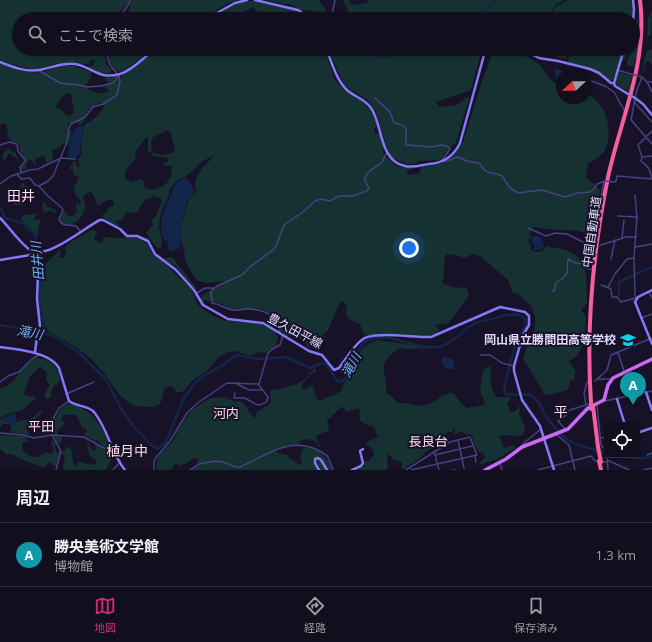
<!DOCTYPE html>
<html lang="ja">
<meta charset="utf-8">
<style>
body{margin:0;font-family:"Open Sans","Noto Sans JP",sans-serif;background:#1e1c2b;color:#f1f3f6}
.controls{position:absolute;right:12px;bottom:12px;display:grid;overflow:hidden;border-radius:0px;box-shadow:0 1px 3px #0004}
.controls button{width:36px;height:36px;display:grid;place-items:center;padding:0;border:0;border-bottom:1px solid #302e3c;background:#110e1e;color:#f1f3f6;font:20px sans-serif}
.compass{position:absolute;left:556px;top:68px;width:36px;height:36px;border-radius:50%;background:#110e1e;box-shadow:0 1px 3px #0004;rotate:249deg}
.you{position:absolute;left:409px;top:248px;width:14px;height:14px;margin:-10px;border:3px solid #fff;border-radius:50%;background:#1a73e8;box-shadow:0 0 0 6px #1a73e833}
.badge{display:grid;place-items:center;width:26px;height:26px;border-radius:50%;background:#db2777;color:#fff;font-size:13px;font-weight:700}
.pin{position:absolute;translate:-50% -33px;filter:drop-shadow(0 1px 2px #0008)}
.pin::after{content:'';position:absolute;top:21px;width:14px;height:12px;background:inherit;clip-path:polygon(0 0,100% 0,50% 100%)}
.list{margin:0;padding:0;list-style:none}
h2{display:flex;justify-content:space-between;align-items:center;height:52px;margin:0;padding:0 16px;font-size:17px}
h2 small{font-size:13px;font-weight:400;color:#9c9ca4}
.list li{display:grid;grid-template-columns:26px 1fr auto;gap:12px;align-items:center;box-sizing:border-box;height:64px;padding:0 16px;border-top:1px solid #302e3c}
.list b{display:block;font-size:15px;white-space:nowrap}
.list p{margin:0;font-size:13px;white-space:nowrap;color:#9c9ca4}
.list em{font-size:13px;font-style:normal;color:#9c9ca4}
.icon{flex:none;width:22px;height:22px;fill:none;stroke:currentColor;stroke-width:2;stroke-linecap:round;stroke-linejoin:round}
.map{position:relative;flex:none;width:652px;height:470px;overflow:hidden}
.search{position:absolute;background:#110e1e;box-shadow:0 1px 3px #0004;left:12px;right:12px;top:12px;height:44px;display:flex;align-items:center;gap:10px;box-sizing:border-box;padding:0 14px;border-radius:22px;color:#9c9ca4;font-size:15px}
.sheet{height:116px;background:#110e1e}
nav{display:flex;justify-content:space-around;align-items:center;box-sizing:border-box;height:56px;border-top:1px solid #302e3c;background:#110e1e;font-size:11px;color:#9c9ca4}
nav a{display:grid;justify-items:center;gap:2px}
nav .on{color:#db2777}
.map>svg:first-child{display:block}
</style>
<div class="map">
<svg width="652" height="470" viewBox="0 0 652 470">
<rect width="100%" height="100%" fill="#171228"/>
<path fill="#153131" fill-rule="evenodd" d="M0 0H238L227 4 201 19H124C127 14 132 8 130 2L121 10 116 19H19V49H104L106 64 112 70 110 73C102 74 95 72 88 67L93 66 95 61 94 59 90 60 89 63 84 65 76 62 59 63 43 68 31 69 22 67 0 60Z
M265 0H320V2L326 9 324 13 325 16 320 12 301 10 290 4H283Z
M343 0H350L349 2 353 5 367 3 368 2V0H564L555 5 550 15 544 19H522L519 17 517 19H327L333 15 334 18H344L348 11Z
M568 0H633V19H549L557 5H560Z
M253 1 294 10 301 13 309 19H242L244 16 257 15 270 17V14L256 11 253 7 239 14 235 19H211L238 3Z
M652 10 651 34 647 38 648 18Z
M637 18C643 27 638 57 633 67L627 65C628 52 634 54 637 46 640 39 635 33 634 27 634 24 636 20 637 18Z
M633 35 637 39C636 50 627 52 623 61H621L625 49H633Z
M652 46V65L649 61H646L643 73 642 72 646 53 648 50H651Z
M114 49H150C141 58 131 68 118 72 113 68 110 63 109 56L114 53Z
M158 49H324L335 80 345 91 361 100 368 107 373 115 377 126 374 129 375 133 380 134 383 145 384 155 396 165 402 167H414L411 170H407V173L409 175 418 174 421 169 420 168 447 162 456 153 463 142 482 81 492 54 501 49H515L539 64 549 78 562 89V98H586V92C591 97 599 102 602 107 609 118 612 142 603 153 599 157 593 161 588 164L586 177 600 190 595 235 593 237C583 230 572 230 560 230 551 230 542 228 534 227L529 234 532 236 528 240 532 251C539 253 543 252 547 246 555 248 567 249 574 254 590 263 586 287 587 303L581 310 586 316C584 331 586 355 569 361L576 372 574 379 570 381 569 388 566 391 545 395 523 358 535 327V317L531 306 518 294 513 293 510 286 508 280 480 256 472 254 465 258 455 255 446 254C443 264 445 274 442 283L451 287 466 288 469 293 467 298 449 323 435 325 439 331C426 340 407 334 392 334 383 333 373 336 364 335L360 324 349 319 346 314 347 308 343 301 340 302 328 330 311 346 310 349 298 336H288L282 332 275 317 265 310 253 309H232L219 303 205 300 202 302 201 299 202 295 223 284 224 281 208 283 198 281 195 278 186 262 184 250 181 241V226L189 199 196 192 195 182 197 178V176L202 168 213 157 212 156 200 163 190 173 174 183 169 192V195L161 212 160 218 159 228 162 239 161 249 156 247 146 233 153 225 152 220 157 214 160 205 162 202 160 198 152 196 150 199H145L139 208V211L131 213 127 212 124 215 123 219 118 221 116 220V222L119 225 117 226 106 220 102 215 107 213V209L114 205V202L111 199 103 202 98 206 94 196 90 191 83 197C83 200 85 202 85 206 84 218 72 230 61 222L60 217 64 211 69 217 76 214 77 211 76 207 77 203 80 204 81 203 80 199C75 197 74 191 74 186L77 183 78 179 79 177V176H74L73 170 70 169V166L73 165V162L75 161 77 167H78L80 166 78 159 82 154 81 143 85 124C92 122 100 114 104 107L102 102C93 106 84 109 85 120L80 125 76 121 68 124V132L72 130 70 142 68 143 62 144 61 147 52 150 53 158 51 162 47 164 44 155 35 159 36 163 35 165 31 160H29L26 165V169L23 170 21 169 22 166 25 164V159L20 151 19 144C16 143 11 142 10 139 6 134 9 128 5 123L0 124V63L24 71 41 73 55 67 64 65 74 66 91 72V78L86 84 87 88C93 93 102 95 109 91L104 87 109 85V83L104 78 116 76 118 77V79L121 80V76L133 68ZM68 93 71 94 74 111 73 114 68 116 60 109 56 108V105C59 100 64 95 68 93ZM168 130 171 133 175 150 172 153 161 155 153 153 150 155 169 158 168 161 162 166V167L165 165 171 166C176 180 159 194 145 188L143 180 140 179 133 182 126 179 125 177 126 170 135 159 136 151 145 139 148 138V152L150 153 152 150 151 142 153 137Z
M328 49H482L471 90 436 102 439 107 457 105 463 100 469 97V99L456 142 444 154 441 160 419 161 415 164H406L391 157 388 151 377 115 372 106 368 100 351 90 344 84Z
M533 49C544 49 557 49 567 54V58L565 59 540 53Z
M556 49H623L613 80H610L600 73 568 62 570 53Z
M618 72 632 76 629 92 617 85 615 81Z
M7 149H9L11 152 15 151 18 159 9 153 4 162 2 156Z
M23 182 25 186H28L30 190 26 193 25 188H22L16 193 19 196 18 201 24 202 25 203 22 205H14C11 202 12 194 14 190H18Z
M45 202 47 207 54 209 56 212V213L50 211 44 212 42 205Z
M37 213 34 219 35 220 41 219 38 230 37 239 34 232 21 219 23 215H30Z
M94 230 97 231 94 239 100 243 103 242 102 239C107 235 112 238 118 238 128 238 140 235 148 245 152 251 153 255 160 259L190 288C194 292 194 297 196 302 200 308 209 314 216 317 231 325 247 319 262 323 269 326 278 332 278 340H277L276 343 278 345 270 349 265 353 257 352 253 355H247L235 351 226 353 219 357 206 372 193 380 182 392H176L173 387 170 386 164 389C161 415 150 405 134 406 129 402 124 399 119 394 115 390 111 382 107 377 99 366 89 356 78 349 74 345 48 332 47 330 37 314 40 287 41 269L42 267 60 250 61 251 59 257 60 258H63L66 252 65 247C70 242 87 231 94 230Z
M170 257 173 258 197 289C188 286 183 275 177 268 173 264 168 263 164 259Z
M376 340 413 345 425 349 426 350 415 348 414 349H405L399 348C373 368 388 367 386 393L394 398 397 403C407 402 415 407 425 405 438 403 440 393 453 393L462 404 467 408 484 405 485 401 480 392 483 370 491 366C491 377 488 388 497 397H510V400L507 404 510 411 513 412 518 409V406L520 407 519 414 525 427 523 435C515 438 507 433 499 436L504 448 514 445 515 448 498 459 482 464H479L485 457 484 453 479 452 474 443 472 435 469 434 466 435 460 431 456 434H454L455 430 454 427 452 432H447L444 437 433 448 426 451 423 456 404 469 402 468V463L400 461 394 460 389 454 387 456 388 467 386 470H357L364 466 365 461H369L374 455C373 450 371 446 366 445V442L378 437C377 435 376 431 374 428 369 423 356 426 360 411L358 408 347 412 343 407H341L327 421 329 429 328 431 316 436 317 440 321 449C314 440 314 438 301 440L298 445 285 446 275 450 278 453 288 455 290 459 300 465 302 462 300 459 303 448C316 445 329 458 332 470H192C196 466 198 464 197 458H195L181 466 175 463 171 470H157C153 455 167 450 174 439 184 421 186 413 205 401 210 398 217 396 222 398L225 397 236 402 240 401 245 405 251 415 255 418 257 412 271 403 270 392 271 390C289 387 304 385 314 368L316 369V372L313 373 303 382 302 389H306L312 385C316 389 313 397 320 401L327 397 335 395 341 391 344 383 349 376 363 347Z
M38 358C51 360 60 367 60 380 54 388 51 386 51 397L47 399 44 395 50 384 46 380 47 375 46 371 40 367 30 376 24 393 25 395 35 397 36 399C31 400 29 406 24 409 16 413 7 413 0 418V388C10 387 12 382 18 375 22 368 31 360 38 358Z
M67 404C88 406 100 421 107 440 108 443 109 445 110 449L109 450 103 447 97 439 95 441 84 435 87 431 86 429H83L76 415H63L61 421 66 423 57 431V434L62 437V441L59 444C54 441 55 438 55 434L53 433C54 421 55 411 67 404Z
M42 410 43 411 40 415 25 427 30 435 10 432 12 428 9 424H3L0 427V419L8 421 13 425 20 420C31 422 34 415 42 410Z
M0 435 24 436 29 441 22 443 23 451C34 458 35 460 46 452L50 454 54 452 53 447 51 444 53 440 56 444 55 446 56 453 59 452V450L61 451 57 465 56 467 49 462 44 467H41L19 458 14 455 11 454 7 455 2 450H0Z
M87 441 89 443V446L92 450H96L95 444 107 450 113 456 106 470H64L63 468 65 456 62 454V452L68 447H70C74 454 71 461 75 467L78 462C85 462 91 467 97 463L96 460C88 457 88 450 87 441Z"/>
<path fill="#13254b" d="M557 69C560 70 563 72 566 73 571 73 574 70 579 72L580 74 578 72 575 71V74H562V82L555 77V70Z
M80 126H83L84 127 81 140 80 153 76 158 68 157C69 145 69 132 80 126Z
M185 177H187L186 179 188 180 194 189V193L188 199 182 220 180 242 181 248 169 252 168 243 163 238 161 230 162 216 173 189 176 183Z
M536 235 541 237 544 248 539 250H533L535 246 532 242 531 238Z
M443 357 453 359 455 368 452 370 445 368 441 362Z
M15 413 17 421 15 424H13L9 421 0 419Z"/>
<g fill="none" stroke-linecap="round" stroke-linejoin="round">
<path stroke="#13254b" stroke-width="2.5" d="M475 19C482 11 491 7 497 0
M378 58 409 49
M0 207 5 218 23 223 35 235 34 244 37 253 40 272 39 306 46 334
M619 295V282L652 267
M0 325 39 332 54 336 78 352 106 379 123 412 132 424 149 443 157 449 161 447 166 442 183 400 194 384 205 375 223 365 236 355 259 359 286 357 310 368 320 364H326L337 381 341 382C355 375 353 347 368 340 389 330 421 353 442 346 454 342 462 331 472 325 479 321 485 320 492 319 503 316 523 308 526 324 525 328 522 331 520 335 515 345 502 385 505 394 514 396 524 392 532 396 540 400 541 410 546 416 566 446 575 444 607 453
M616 455 639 459 652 457"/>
<path stroke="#474083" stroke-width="1.5" d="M118 19 129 4 130 0
M325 19 332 14 335 0
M38 70 60 83 79 85 87 87 101 86 113 83 119 76
M617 70 631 74
M581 72V74
M586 79 605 86 614 92 624 110
M647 82H652
M652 92 647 82 642 77 636 93 631 120 652 144
M375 98 390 112 394 123C413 126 404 133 406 145L432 147 442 145 449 147 450 149 443 159 444 162 458 157 467 161 479 163C488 177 489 170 502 176L510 188 518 193 542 190 565 197 578 193 590 192 595 188 597 184 604 181
M634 102 652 122
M0 145 9 142 17 144 18 151 25 160 24 163 20 167 21 172
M642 157 652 156
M60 158 75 159
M17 174 21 179 30 178 35 185 39 186 48 196 62 208 63 210 59 219C62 228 69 224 76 226L81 232
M651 179C651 169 648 167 641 161L642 157 638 145 652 131
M614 182 616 181 617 176 652 179
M0 184 11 176 30 170 38 169 59 159
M39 186 48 181 53 176 67 142 69 128 71 124 85 117 93 107 103 104 117 95 120 81 119 76 110 65 105 49
M618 216 636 217
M528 228 546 236 555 233 567 234 583 242 593 241 596 238 599 207 604 181
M622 238 624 220
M601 245 626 237H636
M635 247 652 244
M611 259 615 240
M593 261 594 246 596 245
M601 285 611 289 612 297H617L621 302 636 298 635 295 634 258 637 217 635 195
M608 287 615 274 627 259 634 258
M552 291H554L556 283 562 279 567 273 568 259 576 263 587 264 588 269H592
M649 292 652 298
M197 293 205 288H213
M641 318 652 314
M280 333C278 314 263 309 246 309 241 309 237 311 233 310 226 309 219 304 212 303L211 291 217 286 242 275 250 267 273 250 276 246 284 225 303 212 315 201 321 199 330 201 339 196H352L367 191 369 188 365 181V177C369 170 374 168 380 164 384 161 384 156 387 153
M37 337 40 327
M618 352 624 371
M480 355H490L502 363 514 366
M598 379H610
M595 381 607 370 611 355 652 338
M0 382 8 376 19 372 32 359 40 354
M237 383V384L249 390H262
M235 393 234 398C237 398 241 398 244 398 254 401 256 410 267 401L268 397 258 384
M66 394 94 382
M605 401 652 391
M586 405 584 393 587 382
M597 405 601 445 602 447 607 449
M566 430 558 421 565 416 570 410 589 404
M0 433 23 435 34 438 52 435 84 437 111 452 118 460
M557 435 569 445 575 470
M600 438 607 437
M458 440 464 468
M522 446 525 442 541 429
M434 451 439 470
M607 454 608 470
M435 455 472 446
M475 455 476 462
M647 455 652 453
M607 460 629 470
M601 462H607
M500 463 502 470
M56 470 61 451 52 435 54 417 59 408 69 401
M113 470 119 463
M154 470V461L158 455 170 441 187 413 199 402 227 383 259 384 268 353 271 350 280 345 283 335
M190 470 199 464 215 461 223 462 236 467H240C263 457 288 438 313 448 318 450 323 452 327 456 330 460 331 465 333 470
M406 470 450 442 470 437 477 455 411 470
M452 470H455
M538 470 591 456 594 460 597 461
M644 470 652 468"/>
<path stroke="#8379f6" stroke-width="2.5" d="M255 0 298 10 311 19
M206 19 235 3 247 0
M633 21 634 10 633 0
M326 49C332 62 336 80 347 90 355 97 365 99 371 108 383 125 379 161 405 166 413 168 422 165 429 164 444 163 454 156 460 143L484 55 488 49
M527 49 533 55 539 58 558 61 590 69 599 73 611 83H614
M624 49 614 83 615 86 628 94
M0 62C13 67 25 72 39 70 52 68 62 62 75 64 93 67 98 80 120 74 133 70 144 57 155 49
M635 98 643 104 652 115
M0 218C9 227 19 242 30 250 46 261 85 227 100 220H103L120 229 127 236H137L148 241 155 254 176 270 194 290 203 305 228 319 263 323 309 351 322 355 334 370 339 368C346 359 354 345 363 339 373 331 416 338 431 337L500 307 525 312 529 316V325L523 335 514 366V371L522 400 540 426 554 470
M35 252 38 273 37 299 40 326
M0 260 36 254
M652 290 638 297 635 302 652 344
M0 347C16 349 50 352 59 368L69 401C77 407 87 405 94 412 107 427 112 455 125 470
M35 352 37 337
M646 392 652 410
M617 399 625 425
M637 433 652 428
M319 470 315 463V459L318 458 321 460 327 470
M352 470 361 466 363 463 360 451 363 449"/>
<path stroke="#c86af5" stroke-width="3.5" d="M485 470 506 459 522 447 568 429 588 408 604 400 608 385 613 378 652 359"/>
<path stroke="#f45f9e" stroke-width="4" d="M591 403C586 329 593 251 608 177 621 118 648 62 640 0
M593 406 598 447
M599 461 601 470"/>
<path stroke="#474083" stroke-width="1.5" d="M631 74 642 77
M604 181 614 182"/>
<path stroke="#8379f6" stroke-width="2.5" d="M628 94 635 98"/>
<path stroke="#f45f9e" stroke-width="4" d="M591 403V409
M598 447 601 462"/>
</g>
<defs>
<g id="school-bare" transform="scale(1.2)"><path d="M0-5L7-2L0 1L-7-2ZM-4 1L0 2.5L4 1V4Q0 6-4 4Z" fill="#15cdef" stroke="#171228" stroke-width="2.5" paint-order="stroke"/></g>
</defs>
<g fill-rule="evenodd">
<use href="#school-bare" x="628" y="340"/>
</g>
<g text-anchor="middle" stroke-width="4" stroke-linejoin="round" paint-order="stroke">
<g font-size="12" fill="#e1dbfd" stroke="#171228">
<text transform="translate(592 232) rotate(-82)" y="4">中国自動車道</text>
<text transform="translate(295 331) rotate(28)" y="4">豊久田平線</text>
</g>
<g font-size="12" font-weight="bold" fill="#e1dbfd" stroke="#171228" text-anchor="end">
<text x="616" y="344">岡山県立勝間田高等学校</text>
</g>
<g font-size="13" font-style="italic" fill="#70b1f5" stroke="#171228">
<text transform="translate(37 261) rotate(-95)" y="5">田井川</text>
<text transform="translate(30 332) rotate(11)" y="5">滝川</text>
<text transform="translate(351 365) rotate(-61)" y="5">滝川</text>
</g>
<g font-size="13" fill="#fdddef" stroke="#171228">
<text x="226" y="418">河内</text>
<text x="41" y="431">平田</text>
<text x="428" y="446">長良台</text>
</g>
<g font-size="14" fill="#fdddef" stroke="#171228">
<text x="21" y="201">田井</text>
<text x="561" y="417">平</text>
<text x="127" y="456">植月中</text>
</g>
</g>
</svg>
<div class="controls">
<button><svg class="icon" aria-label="locate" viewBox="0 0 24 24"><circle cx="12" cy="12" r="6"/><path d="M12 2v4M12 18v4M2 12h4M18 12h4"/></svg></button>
</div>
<svg class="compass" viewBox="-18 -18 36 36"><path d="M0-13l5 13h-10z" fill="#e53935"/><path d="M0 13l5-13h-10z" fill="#9c9ca4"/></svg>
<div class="you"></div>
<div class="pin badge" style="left:633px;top:405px;background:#0f9aa8">A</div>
<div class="search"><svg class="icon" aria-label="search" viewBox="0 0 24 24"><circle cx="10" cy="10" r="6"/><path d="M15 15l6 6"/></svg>ここで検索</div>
</div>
<section class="sheet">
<h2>周辺<small></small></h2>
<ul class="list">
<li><span class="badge" style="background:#0f9aa8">A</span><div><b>勝央美術文学館</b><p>博物館</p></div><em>1.3 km</em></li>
</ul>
</section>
<nav>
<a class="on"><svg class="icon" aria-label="map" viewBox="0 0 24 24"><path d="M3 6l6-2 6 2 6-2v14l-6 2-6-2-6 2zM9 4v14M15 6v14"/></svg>地図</a>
<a><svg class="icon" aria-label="directions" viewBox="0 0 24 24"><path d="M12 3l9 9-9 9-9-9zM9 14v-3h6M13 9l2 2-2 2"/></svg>経路</a>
<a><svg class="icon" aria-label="saved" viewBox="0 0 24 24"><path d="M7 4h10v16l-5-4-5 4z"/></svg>保存済み</a>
</nav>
